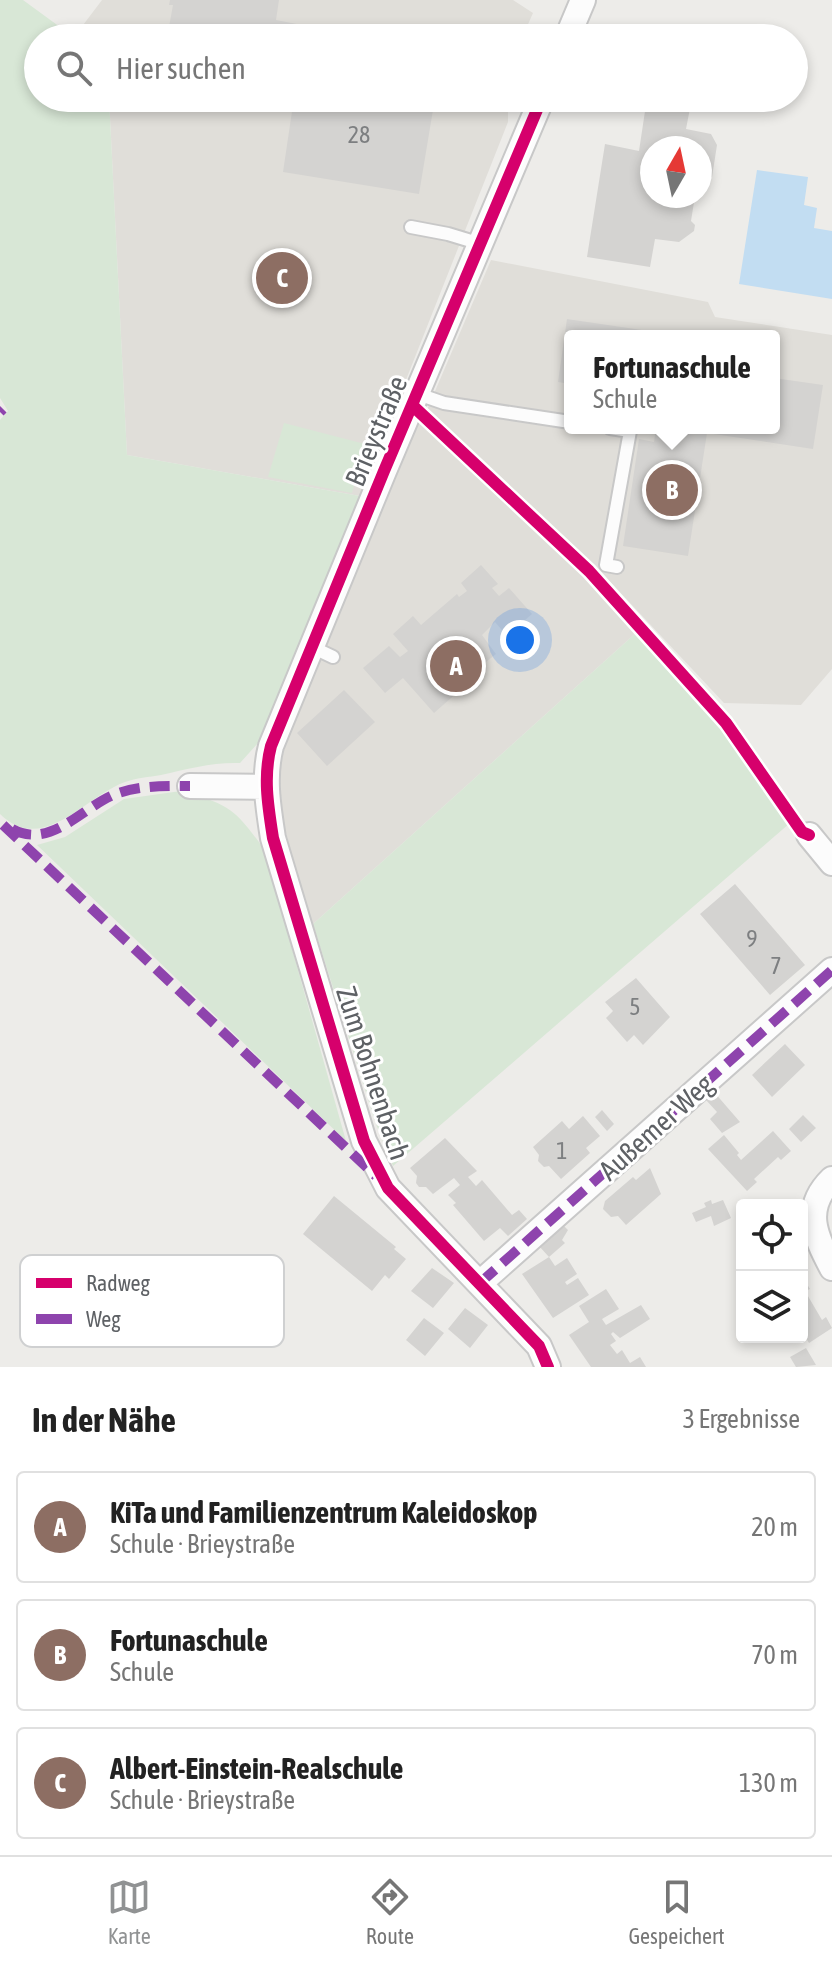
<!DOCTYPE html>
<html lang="de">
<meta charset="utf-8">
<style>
body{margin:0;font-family:"Asap Condensed",sans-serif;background:#f6f6f6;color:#222}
.controls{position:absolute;right:24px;bottom:24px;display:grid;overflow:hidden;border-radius:8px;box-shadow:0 4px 12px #0003}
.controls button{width:72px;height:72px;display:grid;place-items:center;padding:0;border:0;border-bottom:2px solid #e0e0e0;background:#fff;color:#222;font:40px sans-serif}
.compass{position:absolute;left:640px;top:136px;width:72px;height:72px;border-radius:50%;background:#fff;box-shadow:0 4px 12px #0003;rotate:9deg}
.you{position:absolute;left:520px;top:640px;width:28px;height:28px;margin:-20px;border:6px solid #fff;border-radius:50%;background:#1a73e8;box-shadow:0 0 0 12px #1a73e833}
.badge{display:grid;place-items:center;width:52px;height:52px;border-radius:50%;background:#909293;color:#fff;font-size:26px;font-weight:700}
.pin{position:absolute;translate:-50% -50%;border:4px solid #fff;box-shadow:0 2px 8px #0006}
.popup{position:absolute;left:564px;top:330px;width:216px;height:104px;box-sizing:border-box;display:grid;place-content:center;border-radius:8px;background:#fff;filter:drop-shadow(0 2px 6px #0005);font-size:26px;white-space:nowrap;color:#767676}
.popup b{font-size:30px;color:#222}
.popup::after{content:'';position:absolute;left:50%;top:100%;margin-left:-16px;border:16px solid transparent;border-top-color:#fff}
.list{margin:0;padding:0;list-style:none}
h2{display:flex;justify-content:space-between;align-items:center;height:104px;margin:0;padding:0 32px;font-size:34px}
h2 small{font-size:26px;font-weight:400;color:#767676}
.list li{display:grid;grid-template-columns:52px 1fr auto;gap:24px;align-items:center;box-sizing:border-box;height:112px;margin:0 16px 16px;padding:0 16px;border:2px solid #e0e0e0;border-radius:8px}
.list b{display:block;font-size:30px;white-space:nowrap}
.list p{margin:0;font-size:26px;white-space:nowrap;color:#767676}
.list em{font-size:26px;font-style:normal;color:#767676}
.icon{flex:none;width:44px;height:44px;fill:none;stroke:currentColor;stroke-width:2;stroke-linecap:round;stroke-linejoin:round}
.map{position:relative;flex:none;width:832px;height:1367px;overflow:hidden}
.search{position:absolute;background:#fff;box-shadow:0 4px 12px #0003;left:24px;right:24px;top:24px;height:88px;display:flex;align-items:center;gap:20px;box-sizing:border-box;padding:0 28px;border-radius:44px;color:#767676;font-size:30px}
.sheet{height:488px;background:#fff}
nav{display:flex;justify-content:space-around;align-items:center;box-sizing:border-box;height:112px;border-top:2px solid #e0e0e0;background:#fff;font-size:22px;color:#767676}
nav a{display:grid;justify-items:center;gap:4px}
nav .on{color:#909293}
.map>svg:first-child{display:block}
</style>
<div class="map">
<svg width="832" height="1367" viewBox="0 0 832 1367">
<rect width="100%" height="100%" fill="#edece9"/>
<path fill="#e0ded9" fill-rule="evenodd" d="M102 0H513L533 13 522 38 74 37Z
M109 98H508V122L360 496 127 455Z
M491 260 708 302 715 317 832 335V669L801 705 724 703 599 570 427 410ZM570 336H774V428H570Z
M416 417 503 499 582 568 637 632 313 924 294 867 283 819 279 771 287 738Z"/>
<path fill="#d8e7d6" d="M0 0H23L75 38H38V98H109L127 455 360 496 258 743 240 763C213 762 187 769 161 775 149 777 136 778 125 782 84 797 43 856 0 814V420L8 411 0 398Z
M284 423 365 444 352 493 268 477Z
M637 632 727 733 790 823 393 1166 376 1124 313 924Z
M181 791C230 805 234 808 264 849L346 1141 37 845 65 837 124 799Z"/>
<path fill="#c2ddf2" d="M757 170 808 177 804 205 817 208 814 228 832 231V299L739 284Z"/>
<path fill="#d4d3d1" d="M170 0H279L276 20 307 26 306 35 312 38H167L173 5H169Z
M659 27 716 36V38H657Z
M294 98H435L419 194 283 172Z
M647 98H692L686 129 711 134 717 145 712 177 700 186V148H652V196H695L691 221 695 225 694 231 679 242 655 239 650 267 587 257 605 144 639 151Z
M567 319 669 334V336H570V384L558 382Z
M774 378 823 385 813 449 707 433 688 556 623 546 639 439 654 442 656 428H774Z
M481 565 498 584 492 588 499 596 509 588 532 614 507 636 495 622 482 635 496 654 471 674 459 662 445 675 459 691 434 713 403 678 385 693 363 668 389 646 400 657 408 651 393 634 413 616 421 625 457 594 459 597 467 591 461 583Z
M344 690 375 722 327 766 297 733Z
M735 884 805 965 770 995 700 914Z
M636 978 670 1017 643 1045 634 1035 627 1042 606 1018 613 1011 605 1002Z
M785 1044 805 1065 772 1097 752 1075Z
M714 1092 740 1122 722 1133 710 1119 717 1112 706 1100Z
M602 1110 614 1124 607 1131 595 1117Z
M803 1115 816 1128 801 1142 789 1129Z
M583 1116 600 1136 586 1148 590 1153 561 1179 549 1166 544 1167 538 1161 539 1155 533 1147 562 1121 569 1129Z
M773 1131 791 1151 781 1160 778 1157 754 1179 757 1182 747 1191 708 1149 724 1135 739 1153 737 1155 741 1160Z
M445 1138 477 1171 468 1177 476 1186 482 1180 512 1215 519 1210 527 1219 508 1236 500 1228 484 1241 453 1205 456 1203 448 1195 460 1185 454 1178 433 1194 426 1187H419L416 1183 417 1176 410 1168Z
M650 1168 661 1194 626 1225 618 1216 611 1217 603 1209 605 1201 633 1177 636 1180Z
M334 1196 396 1247 394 1249 406 1259 389 1279 385 1275 372 1291 303 1234Z
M711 1200 712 1204 723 1200 731 1218 714 1226 711 1216 696 1222 692 1213 706 1207 704 1203Z
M563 1225 568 1230 562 1240 565 1243 549 1257 539 1246Z
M549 1257 555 1266 567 1258 577 1274 565 1282 567 1285 578 1278 589 1295 553 1318 522 1274Z
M432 1268 454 1283 433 1308 411 1291Z
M802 1276 810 1289 805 1291 822 1320 826 1317 832 1328 809 1343 802 1331Z
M606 1289 619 1309 602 1319 606 1325 641 1305 650 1319 620 1338 613 1332 611 1334 616 1341 610 1345 617 1354 622 1350 630 1363 640 1357 646 1367H591L569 1335 589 1322 579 1306Z
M465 1308 488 1325 470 1348 448 1329Z
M424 1318 444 1333 425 1356 406 1340Z
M806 1348 816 1365 796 1367 790 1357Z"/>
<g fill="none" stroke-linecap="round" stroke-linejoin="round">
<g stroke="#c8c8c8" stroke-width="16">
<path id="lane" d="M456 32 493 38
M411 227 448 234 481 244
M418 394 444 403 570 422
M610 428 630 431 606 565 617 567
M312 647 333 657"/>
</g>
<g stroke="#c8c8c8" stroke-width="28">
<path id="street" d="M567 38 583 0
M542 98 384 471 271 746C263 777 268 806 273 838L364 1141 388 1188 539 1346 548 1367
M190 786 266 787
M809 835 832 863
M832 1179C802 1208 815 1236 832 1268
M480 1283 832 970"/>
</g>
<use href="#lane" stroke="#fcfcfc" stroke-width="12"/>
<use href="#street" stroke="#fcfcfc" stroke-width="24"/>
<path stroke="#8e44ad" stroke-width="10" stroke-dasharray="20 10" stroke-linecap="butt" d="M0 412 3 409
M3 825 376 1176
M12 829C49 849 79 811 111 796 136 785 164 786 190 786
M480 1283 832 970"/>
<g stroke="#fff" stroke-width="17">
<path id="cycleway" d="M542 98 384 471 271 746C263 777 268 806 273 838L364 1141 388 1188 539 1346 548 1367
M413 406 589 571 726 723 802 832 809 835"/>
</g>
<use href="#cycleway" stroke="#d6006c" stroke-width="12"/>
</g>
<g text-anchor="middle" stroke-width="6" stroke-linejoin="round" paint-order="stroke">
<g font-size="24" fill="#7d7f81">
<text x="359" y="143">28</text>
<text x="752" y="947">9</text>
<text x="776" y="974">7</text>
<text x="635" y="1015">5</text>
<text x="562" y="1159">1</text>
</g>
<g font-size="28" fill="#5e6165" stroke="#fff">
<text transform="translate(376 431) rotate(-67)" y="10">Brieystraße</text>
<text transform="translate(373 1073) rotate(72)" y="10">Zum Bohnenbach</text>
<text transform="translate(656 1127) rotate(-42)" y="10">Außemer Weg</text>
</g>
</g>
<rect x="20" y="1255" width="264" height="92" rx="12" fill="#fff" stroke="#cfd0d1" stroke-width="2"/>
<rect x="36" y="1278" width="36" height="10" fill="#d6006c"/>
<rect x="36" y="1314" width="36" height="10" fill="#8e44ad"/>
<g font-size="22" fill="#5e6165">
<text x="86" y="1291">Radweg</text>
<text x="86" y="1327">Weg</text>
</g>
</svg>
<div class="controls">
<button><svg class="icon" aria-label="locate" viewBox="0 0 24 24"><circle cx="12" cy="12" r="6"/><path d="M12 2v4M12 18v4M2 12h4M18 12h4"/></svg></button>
<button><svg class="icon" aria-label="layers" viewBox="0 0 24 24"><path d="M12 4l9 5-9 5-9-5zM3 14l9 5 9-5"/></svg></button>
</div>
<svg class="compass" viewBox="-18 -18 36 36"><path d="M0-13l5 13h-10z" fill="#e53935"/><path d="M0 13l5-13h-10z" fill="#767676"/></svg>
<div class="you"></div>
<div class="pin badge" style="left:456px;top:666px;background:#8d6e63">A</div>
<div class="pin badge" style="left:672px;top:490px;background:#8d6e63">B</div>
<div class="popup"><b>Fortunaschule</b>Schule</div>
<div class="pin badge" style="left:282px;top:278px;background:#8d6e63">C</div>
<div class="search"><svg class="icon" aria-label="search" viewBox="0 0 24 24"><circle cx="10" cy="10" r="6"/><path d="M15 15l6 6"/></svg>Hier suchen</div>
</div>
<section class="sheet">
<h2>In der Nähe<small>3 Ergebnisse</small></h2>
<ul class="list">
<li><span class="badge" style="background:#8d6e63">A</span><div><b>KiTa und Familienzentrum Kaleidoskop</b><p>Schule · Brieystraße</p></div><em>20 m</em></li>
<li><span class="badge" style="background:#8d6e63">B</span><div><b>Fortunaschule</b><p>Schule</p></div><em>70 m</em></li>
<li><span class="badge" style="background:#8d6e63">C</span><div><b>Albert-Einstein-Realschule</b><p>Schule · Brieystraße</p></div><em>130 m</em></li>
</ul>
</section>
<nav>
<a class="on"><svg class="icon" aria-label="map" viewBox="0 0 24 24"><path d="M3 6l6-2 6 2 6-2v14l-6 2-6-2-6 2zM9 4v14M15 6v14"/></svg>Karte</a>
<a><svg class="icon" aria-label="directions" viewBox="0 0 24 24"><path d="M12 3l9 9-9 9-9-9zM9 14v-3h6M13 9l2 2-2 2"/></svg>Route</a>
<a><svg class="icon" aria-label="saved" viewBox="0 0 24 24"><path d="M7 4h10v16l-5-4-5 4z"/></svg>Gespeichert</a>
</nav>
